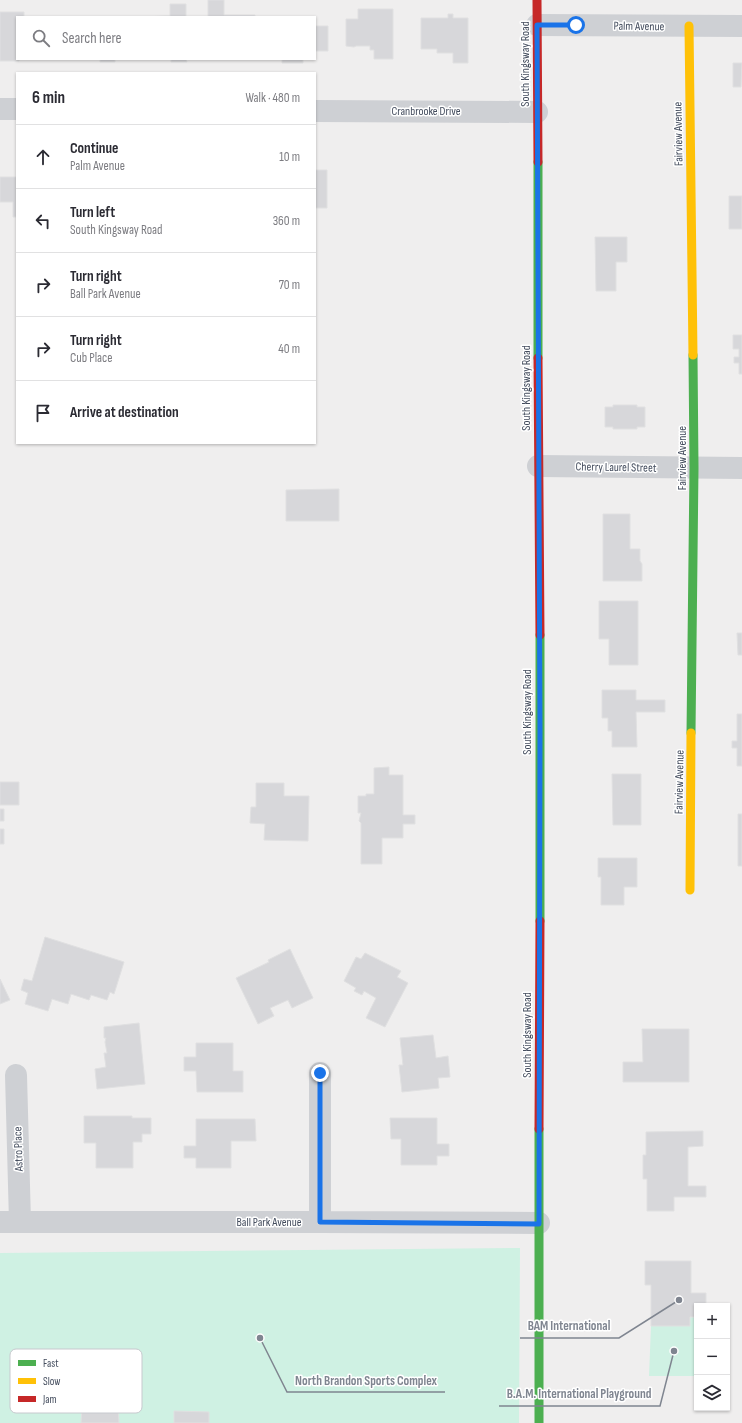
<!DOCTYPE html>
<meta charset="utf-8">
<style>
body{margin:0;font-family:"Sofia Sans Condensed",sans-serif;background:#f7f7f7;color:#2b2b33}
.controls{position:absolute;right:12px;bottom:12px;display:grid;overflow:hidden;border-radius:0px;box-shadow:0 1px 3px #0004}
.controls button{width:36px;height:36px;display:grid;place-items:center;padding:0;border:0;border-bottom:1px solid #e1e1e2;background:#fff;color:#2b2b33;font:20px sans-serif}
.stop{position:absolute;width:12px;height:12px;margin:-9px;border:3px solid #1a73e8;border-radius:50%;background:#fff}
.stop.end{background:#1a73e8;border-color:#fff;box-shadow:0 1px 4px #0008}
.list{margin:0;padding:0;list-style:none}
h2{display:flex;justify-content:space-between;align-items:center;height:52px;margin:0;padding:0 16px;font-size:17px}
h2 small{font-size:13px;font-weight:400;color:#7c7c81}
.list li{display:grid;grid-template-columns:26px 1fr auto;gap:12px;align-items:center;box-sizing:border-box;height:64px;padding:0 16px;border-top:1px solid #e1e1e2}
.list b{display:block;font-size:15px;white-space:nowrap}
.list p{margin:0;font-size:13px;white-space:nowrap;color:#7c7c81}
.list em{font-size:13px;font-style:normal;color:#7c7c81}
.icon{flex:none;width:22px;height:22px;fill:none;stroke:currentColor;stroke-width:2;stroke-linecap:round;stroke-linejoin:round}
.map{position:relative;flex:none;width:742px;height:1423px;overflow:hidden}
.search{position:absolute;background:#fff;box-shadow:0 1px 3px #0004;left:16px;top:16px;width:300px;height:44px;display:flex;align-items:center;gap:10px;box-sizing:border-box;padding:0 14px;border-radius:0px;color:#7c7c81;font-size:15px}
.panel{position:absolute;background:#fff;box-shadow:0 1px 3px #0004;left:16px;top:72px;width:300px;height:372px;border-radius:0px}
.map>svg:first-child{display:block}
</style>
<div class="map">
<svg width="742" height="1423" viewBox="0 0 742 1423">
<rect width="100%" height="100%" fill="#efeeee"/>
<path fill="#cff1e3" d="M520 1248 519 1423H0V1253Z
M690 1317 697 1318V1376H649L651 1326H690Z"/>
<path fill="#d7d7da" stroke="#e0e0e1" d="M208 0H224V15H255V17H208Z
M170 4H186V17H140L170 16Z
M358 9H393V59H374V50H370V46H356L354 47 346 46V19H358Z
M0 12H24V17H17V59H19V61H0Z
M448 14H453V18H468V63H453V53H437V49H421V18H448Z
M315 22V26H328V51H315Z
M100 59H115V62H100Z
M171 59H186L187 62H171Z
M282 59H303V63H282Z
M733 63H742L741 87H733Z
M315 170H327V208H315Z
M0 177H17V217H13V202H0Z
M729 196H742V229H729Z
M595 237H627V262H616V291H596Z
M733 335H742V374H739V363H734V357H739V349H733Z
M613 405H637V407H645V427H637V429H613V427H605V407H613Z
M339 489V521H286V490Z
M603 514H630V549H640V561L642 564V581H603Z
M599 601H638V665H609V639H599Z
M737 633H742V655H738Z
M602 690H636V700H665V712H636L637 747H612V731H608V718H602Z
M737 714H742V766H737V748H732V741H737Z
M389 767V775H403V815H415V824H403V838H382V864H361V823L359 821 361 813H358V796H366V794H374V768Z
M612 774H641V825H613Z
M0 782H19V805H0Z
M256 783H284V796H309L308 841 264 840 265 824 250 823 251 807H256Z
M0 809H4V821H0Z
M738 814H742V866H738Z
M0 829H4V844H0Z
M598 858H637V887H624V905H601V877H598Z
M45 937 124 962 114 994 110 992 107 1000 91 995 89 1000 71 994 68 1004 52 999 48 1011 25 1004 28 993 21 990 24 979 32 981Z
M290 949 313 998 292 1008 288 1000 270 1008 274 1016 258 1024 236 978 269 962 268 960Z
M365 953 401 971 397 977 408 983 385 1027 366 1018 376 998 364 991 362 995 354 991 356 988 344 981 356 957 361 959Z
M0 979 10 1000 0 1004Z
M139 1023 145 1084 97 1089 95 1069 106 1067 104 1053H107L105 1042 106 1038H104V1027Z
M642 1029H689V1082H623V1062H643Z
M433 1035 436 1058 448 1056 450 1077 438 1078 439 1088 402 1092 399 1065H403L400 1038Z
M196 1043H233V1071H243V1092H197L196 1071H184V1057H196Z
M84 1116H132V1118H151V1134H142V1142H133V1168H96V1143H84Z
M390 1118H437V1144H449V1156H437V1165H401V1139H391Z
M196 1119H255L256 1141H231V1168H196V1158H184V1146H196Z
M703 1131V1146L688 1147V1186H706V1197H674V1211H647V1179H643V1155H646V1132Z
M645 1261H691V1293H706V1306H697V1317H690V1326H651V1285H645Z
M118 1405 119 1423H81L82 1406Z
M174 1411 209 1412V1423H174Z"/>
<g fill="none" stroke-linecap="round" stroke-linejoin="round">
<path stroke="#ced0d4" stroke-width="22" d="M537 25 742 26
M0 109H17
M315 111 537 112
M538 466 742 468
M320 1073V1222
M16 1075 20 1222
M0 1222H320L539 1223"/>
<path stroke="#4caf50" stroke-width="9" d="M538 162V358
M540 635V921
M691 733 694 468 693 355
M539 1423V1129"/>
<path stroke="#ffc107" stroke-width="9" d="M689 26 693 355
M690 890 691 733"/>
<path stroke="#c62828" stroke-width="9" d="M537 0 538 162
M538 358 540 635
M539 1129 540 921"/>
</g>
<g fill="none" stroke-linecap="round" stroke-linejoin="round">
<path stroke="#1a73e8" stroke-width="5" d="M320 1073V1222L539 1224 540 730 537 25H576"/>
</g>
<g text-anchor="middle" stroke-width="3" stroke-linejoin="round" paint-order="stroke">
<g font-size="12" fill="#434c5d" stroke="#fff">
<text transform="translate(639 26) rotate(1)" y="4">Palm Avenue</text>
<text transform="translate(525 64) rotate(-90)" y="4">South Kingsway Road</text>
<text x="426" y="115">Cranbrooke Drive</text>
<text transform="translate(678 134) rotate(-91)" y="4">Fairview Avenue</text>
<text transform="translate(526 388) rotate(-90)" y="4">South Kingsway Road</text>
<text transform="translate(682 458) rotate(-90)" y="4">Fairview Avenue</text>
<text transform="translate(616 467) rotate(1)" y="4">Cherry Laurel Street</text>
<text transform="translate(527 712) rotate(-90)" y="4">South Kingsway Road</text>
<text transform="translate(679 782) rotate(-89)" y="4">Fairview Avenue</text>
<text transform="translate(527 1035) rotate(-90)" y="4">South Kingsway Road</text>
<text transform="translate(18 1149) rotate(-92)" y="4">Astro Place</text>
<text x="269" y="1226">Ball Park Avenue</text>
</g>
</g>
<rect x="10" y="1349" width="132" height="64" rx="6" fill="#fff" stroke="#c7c9ce" stroke-width="1"/>
<rect x="18" y="1360" width="18" height="6" fill="#4caf50"/>
<rect x="18" y="1378" width="18" height="6" fill="#ffc107"/>
<rect x="18" y="1396" width="18" height="6" fill="#c62828"/>
<g font-size="11" fill="#434c5d">
<text x="43" y="1367">Fast</text>
<text x="43" y="1385">Slow</text>
<text x="43" y="1403">Jam</text>
</g>
<path fill="none" stroke="#7f8590" stroke-width="1.5" d="M679 1300L619 1338H520M260 1338L287 1392H445M674 1351L660 1406H499"/>
<g fill="#7f8590" stroke="#fff" stroke-width="1.5">
<circle cx="679" cy="1300" r="4"/>
<circle cx="260" cy="1338" r="4"/>
<circle cx="674" cy="1351" r="4"/>
</g>
<g font-size="13" text-anchor="middle" font-weight="bold" fill="#7f8590" stroke="#fff" stroke-width="3" stroke-linejoin="round" paint-order="stroke">
<text x="569" y="1330">BAM International</text>
<text x="366" y="1385">North Brandon Sports Complex</text>
<text x="579" y="1398">B.A.M. International Playground</text>
</g>
</svg>
<div class="controls">
<button>+</button>
<button>−</button>
<button><svg class="icon" aria-label="layers" viewBox="0 0 24 24"><path d="M12 4l9 5-9 5-9-5zM3 14l9 5 9-5"/></svg></button>
</div>
<div class="stop" style="left:576px;top:25px"></div>
<div class="stop end" style="left:320px;top:1073px"></div>
<div class="search"><svg class="icon" aria-label="search" viewBox="0 0 24 24"><circle cx="10" cy="10" r="6"/><path d="M15 15l6 6"/></svg>Search here</div>
<section class="panel">
<h2>6 min<small>Walk · 480 m</small></h2>
<ul class="list">
<li><svg class="icon" aria-label="ahead" viewBox="0 0 24 24"><path d="M12 20V5M6 11l6-6 6 6"/></svg><div><b>Continue</b><p>Palm Avenue</p></div><em>10 m</em></li>
<li><svg class="icon" aria-label="left" viewBox="0 0 24 24"><path d="M17 20v-9H6M10 6l-5 5 5 5"/></svg><div><b>Turn left</b><p>South Kingsway Road</p></div><em>360 m</em></li>
<li><svg class="icon" aria-label="right" viewBox="0 0 24 24"><path d="M7 20v-9h11M14 6l5 5-5 5"/></svg><div><b>Turn right</b><p>Ball Park Avenue</p></div><em>70 m</em></li>
<li><svg class="icon" aria-label="right" viewBox="0 0 24 24"><path d="M7 20v-9h11M14 6l5 5-5 5"/></svg><div><b>Turn right</b><p>Cub Place</p></div><em>40 m</em></li>
<li><svg class="icon" aria-label="arrive" viewBox="0 0 24 24"><path d="M6 21V4h12l-3 4 3 4H6"/></svg><div><b>Arrive at destination</b></div></li>
</ul>
</section>
</div>
